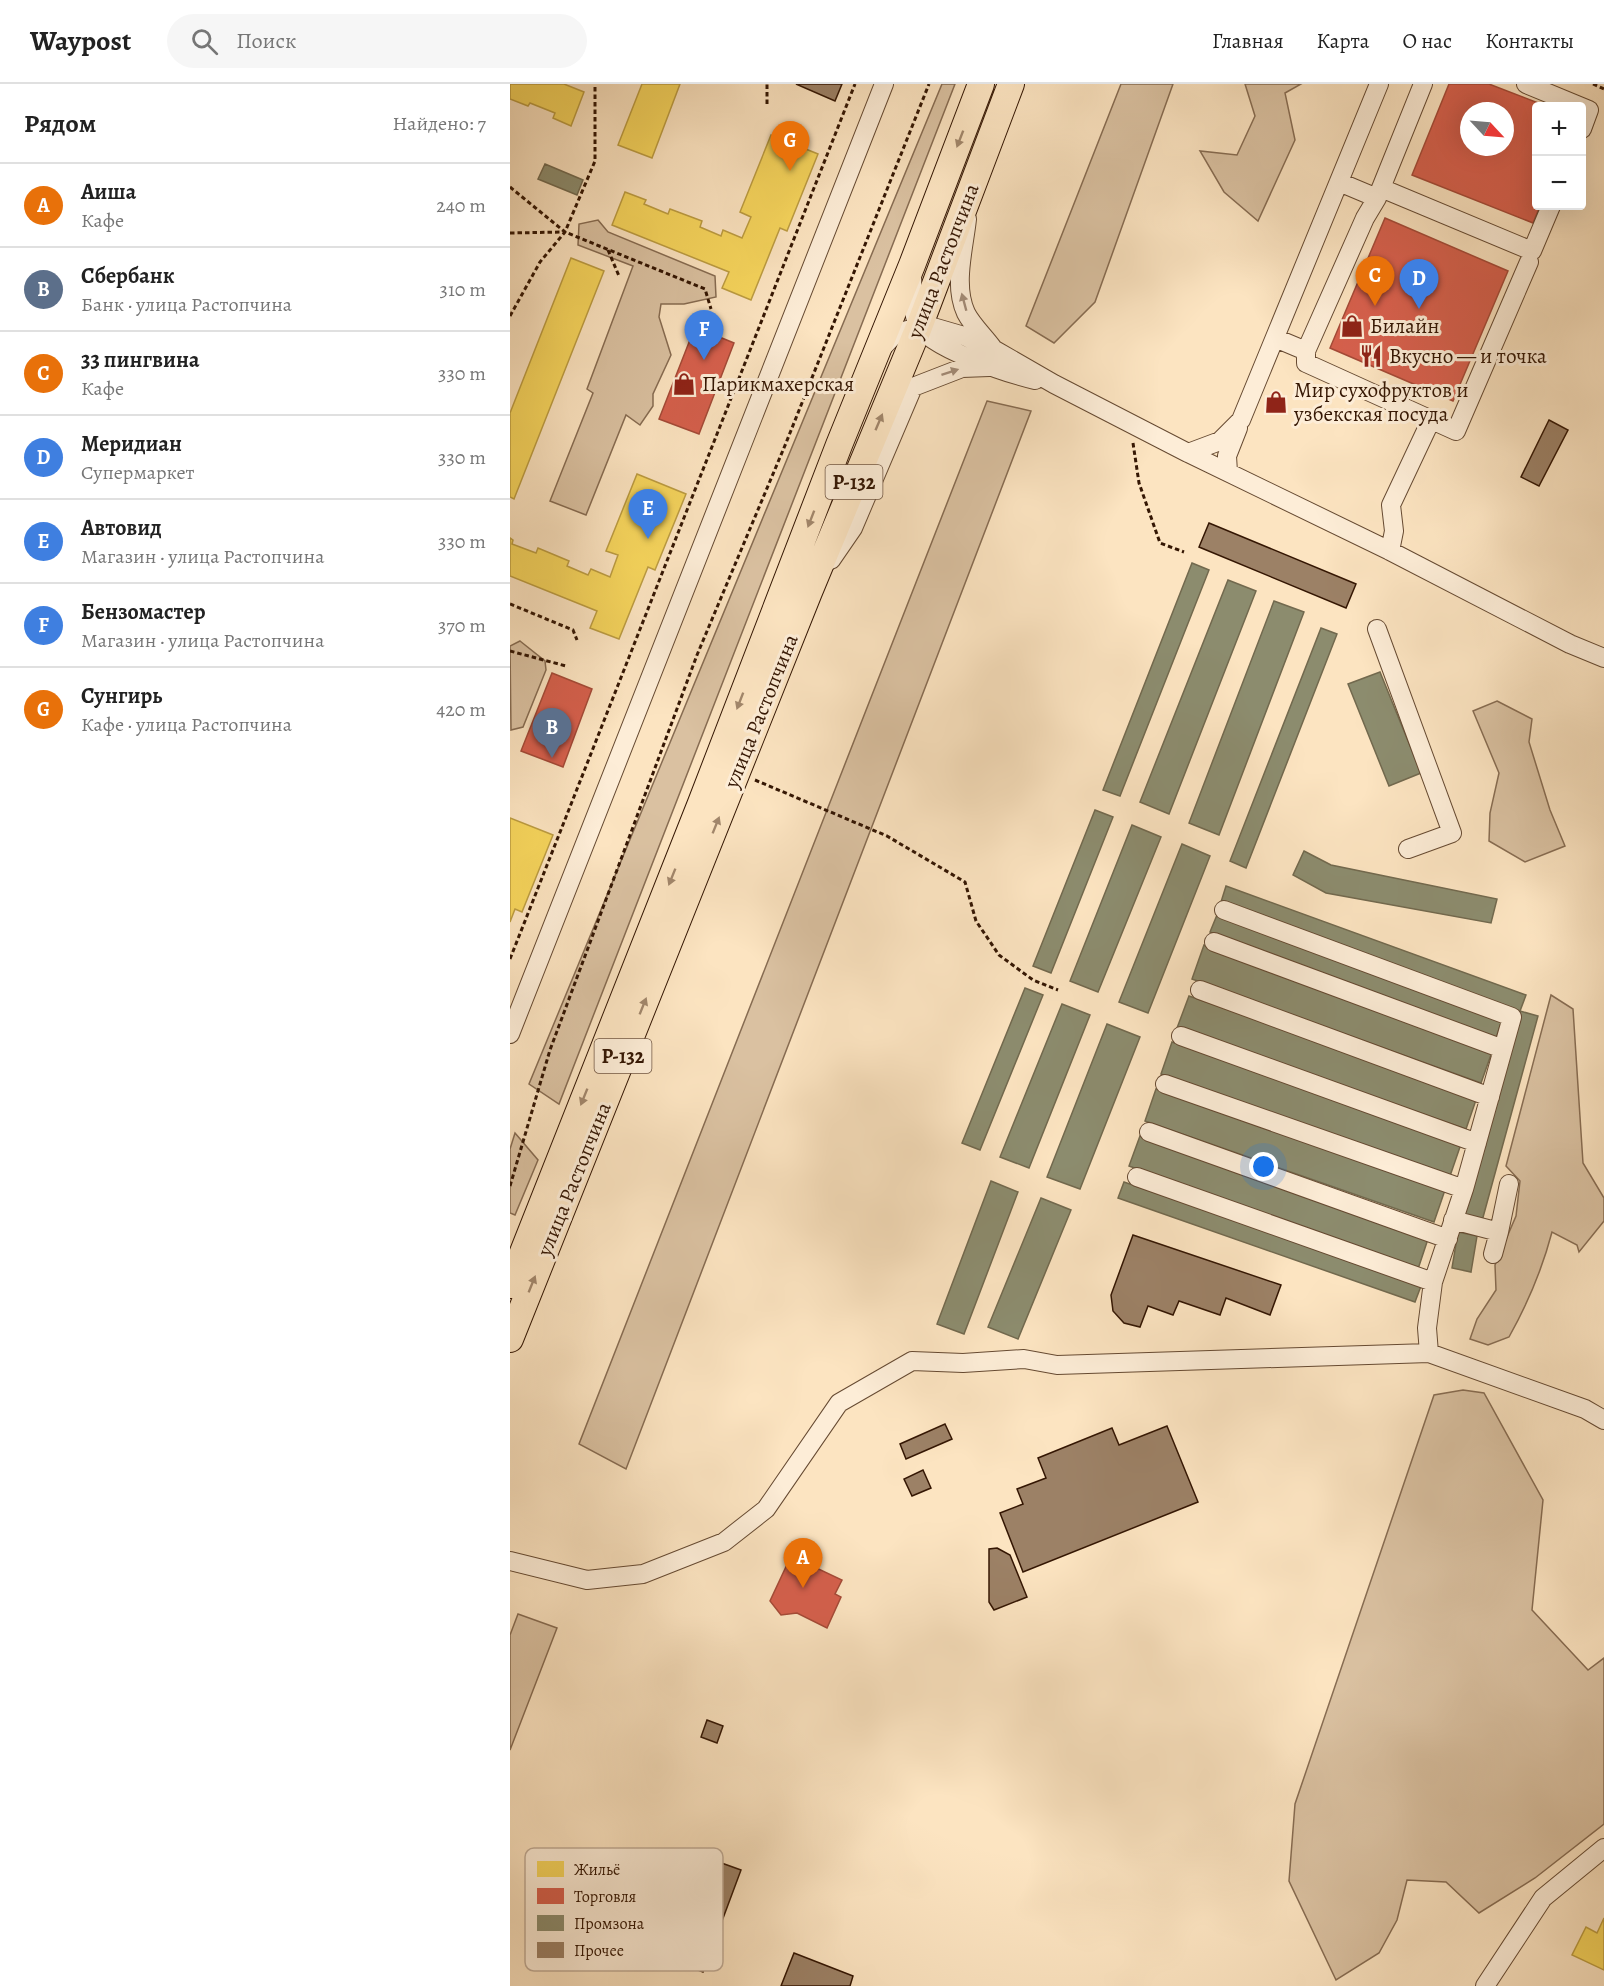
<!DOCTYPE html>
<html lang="ru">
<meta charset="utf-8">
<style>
body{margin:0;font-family:Alegreya,serif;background:#f6f6f6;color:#222}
.controls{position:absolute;right:18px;top:18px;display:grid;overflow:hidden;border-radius:6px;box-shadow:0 6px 24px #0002}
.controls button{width:54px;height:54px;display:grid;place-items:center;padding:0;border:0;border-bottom:2px solid #e0e0e0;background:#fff;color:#222;font:30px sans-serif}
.compass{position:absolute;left:950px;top:18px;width:54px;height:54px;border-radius:50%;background:#fff;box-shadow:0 6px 24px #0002;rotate:116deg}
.you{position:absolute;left:754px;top:1083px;width:21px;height:21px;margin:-15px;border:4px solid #fff;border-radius:50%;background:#1a73e8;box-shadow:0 0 0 9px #1a73e833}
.badge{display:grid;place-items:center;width:39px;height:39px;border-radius:50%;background:#db2777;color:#fff;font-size:20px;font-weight:700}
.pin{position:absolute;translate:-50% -50px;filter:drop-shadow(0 2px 3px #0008)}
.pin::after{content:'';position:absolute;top:32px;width:21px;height:18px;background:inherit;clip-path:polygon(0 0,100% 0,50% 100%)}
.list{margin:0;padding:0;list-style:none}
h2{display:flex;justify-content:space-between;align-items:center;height:78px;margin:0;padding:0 24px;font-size:26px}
h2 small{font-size:20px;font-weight:400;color:#767676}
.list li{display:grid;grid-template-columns:39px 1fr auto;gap:18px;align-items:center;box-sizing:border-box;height:84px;padding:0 24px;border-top:2px solid #e0e0e0}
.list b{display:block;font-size:22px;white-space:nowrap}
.list p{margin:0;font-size:20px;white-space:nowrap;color:#767676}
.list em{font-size:20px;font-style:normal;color:#767676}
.icon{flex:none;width:33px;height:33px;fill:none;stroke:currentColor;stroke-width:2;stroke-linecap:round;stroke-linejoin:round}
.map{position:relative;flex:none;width:1094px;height:1902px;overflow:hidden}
header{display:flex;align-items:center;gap:36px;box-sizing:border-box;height:84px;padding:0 30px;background:#fff;border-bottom:2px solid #e0e0e0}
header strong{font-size:28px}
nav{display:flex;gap:33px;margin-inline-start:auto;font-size:21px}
.search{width:420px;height:54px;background:#f6f6f6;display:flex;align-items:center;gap:15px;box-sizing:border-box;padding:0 21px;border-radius:33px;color:#767676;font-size:22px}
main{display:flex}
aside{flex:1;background:#fff}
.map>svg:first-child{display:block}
</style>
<header>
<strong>Waypost</strong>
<div class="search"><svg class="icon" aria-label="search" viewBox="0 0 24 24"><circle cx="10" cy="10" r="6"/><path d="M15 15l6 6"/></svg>Поиск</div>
<nav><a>Главная</a><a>Карта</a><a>О нас</a><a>Контакты</a></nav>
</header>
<main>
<aside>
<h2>Рядом<small>Найдено: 7</small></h2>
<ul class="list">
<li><span class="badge" style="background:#e8710a">A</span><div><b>Аиша</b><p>Кафе</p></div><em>240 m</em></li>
<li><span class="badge" style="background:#5c6f8a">B</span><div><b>Сбербанк</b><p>Банк · улица Растопчина</p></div><em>310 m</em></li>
<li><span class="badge" style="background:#e8710a">C</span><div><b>33 пингвина</b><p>Кафе</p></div><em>330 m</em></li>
<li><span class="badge" style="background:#3f7fe0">D</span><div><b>Меридиан</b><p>Супермаркет</p></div><em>330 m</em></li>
<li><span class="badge" style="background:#3f7fe0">E</span><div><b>Автовид</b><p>Магазин · улица Растопчина</p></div><em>330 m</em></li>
<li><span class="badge" style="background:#3f7fe0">F</span><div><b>Бензомастер</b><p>Магазин · улица Растопчина</p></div><em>370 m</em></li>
<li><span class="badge" style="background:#e8710a">G</span><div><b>Сунгирь</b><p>Кафе · улица Растопчина</p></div><em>420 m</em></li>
</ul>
</aside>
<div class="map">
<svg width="1094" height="1902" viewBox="0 0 1094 1902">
<rect width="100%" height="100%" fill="#fce4c1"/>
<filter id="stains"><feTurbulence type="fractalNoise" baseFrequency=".00333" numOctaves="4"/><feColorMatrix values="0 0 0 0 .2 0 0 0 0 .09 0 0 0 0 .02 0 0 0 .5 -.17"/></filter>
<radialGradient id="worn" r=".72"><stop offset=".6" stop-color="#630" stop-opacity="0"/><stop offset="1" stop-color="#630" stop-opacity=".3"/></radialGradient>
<path fill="#dac1a1" stroke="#876c52" stroke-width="1.5" d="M432 0H445L49 1020 19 1000Z
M611 0H663L585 218 544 259 516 242Z
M735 0H791L775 9 785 56 748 137 714 108 690 67 727 71 745 32Z
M88 136 98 148 205 192 206 213 174 220H151L149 233 161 271 143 310V322L130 341 116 331 76 431 40 417 83 309 77 305 123 182 68 161 69 140Z
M477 317 521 327 116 1385 69 1360Z
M10 557 35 577 36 586 13 643 1 646 0 562Z
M987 617 1022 635 1019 658 1040 726 1055 762 1015 778 979 757 980 729 989 689 963 627Z
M1041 911 1063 925 1073 1079 1094 1114V1137L1069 1168 1067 1161 1042 1148C1032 1186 1018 1219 999 1253L978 1261 960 1255 967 1235 986 1206 985 1181 1006 1132 1010 1097 996 1082Z
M5 1049 28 1076 5 1131 0 1129V1065Z
M953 1306 974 1309 1033 1416 1022 1526 1078 1586 1094 1574V1740L1025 1794 969 1829 936 1798 897 1796 887 1836 869 1869 826 1896 779 1797 785 1720 924 1311Z
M8 1530 47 1544 0 1666V1551Z"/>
<path fill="#f6d55c" stroke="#bc9c41" stroke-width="1.5" d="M0 0H54L74 8 61 42 43 34 45 29 20 19 18 22 0 15Z
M132 0H170L142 74 108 61Z
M261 51 308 70 277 147 270 144 241 216 212 204 219 188 102 141 115 108 136 116 134 120 158 130 160 125 192 137 190 143 211 152 213 146 232 154 241 133 230 128Z
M61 174 94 187 4 415 0 413V329Z
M127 390 176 410 145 486 138 483 109 555 80 544 87 527 0 492V454L3 456 2 460 26 469 28 464 59 477 57 482 78 491 81 485 100 493 108 471 96 467Z
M0 734 43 751 12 828 5 825 0 838Z
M1094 1834V1886L1062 1871 1076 1843 1087 1849Z"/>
<path fill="#d6604d" stroke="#a54a37" stroke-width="1.5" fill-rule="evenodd" d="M939 0H979L1036 22H1026V122H1030L1023 139 902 91ZM959 27H995V63H959Z
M875 134 998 187 943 317 820 264Z
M185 243 224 259 189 350 149 335Z
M42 589 82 605 53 683 11 667Z
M281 1472 332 1496 325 1510 331 1513 317 1544 287 1529 271 1531 260 1517Z"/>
<path fill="#8c8c6e" stroke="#72694e" stroke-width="1.5" d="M35 80 73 96 67 111 28 95Z
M682 479 699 486 610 712 593 706Z
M718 496 746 507 659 730 630 718Z
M764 517 794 528 709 751 679 739Z
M811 544 827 550 736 784 720 777Z
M870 588 911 689 879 702 838 600Z
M585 726 603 733 541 889 523 882Z
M622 741 651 753 588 908 560 897Z
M672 760 700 772 638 929 609 918Z
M794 767 821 781 987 815 981 839 816 809 783 791Z
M716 802 1016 911 1010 927 711 818Z
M707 831 992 936 986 954 700 848Z
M694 861 983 965 971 999 682 895Z
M515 904 533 911 470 1066 452 1059Z
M679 912 967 1013 956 1045 667 944Z
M552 920 580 931 519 1084 490 1073Z
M1010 927 1028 932 972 1137 954 1132Z
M597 940 630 953 570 1105 537 1093Z
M662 958 951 1060 940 1092 651 990Z
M646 1005 935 1106 924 1138 635 1037Z
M630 1052 918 1155 908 1185 619 1082Z
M481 1097 508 1108 454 1250 427 1240Z
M614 1098 911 1202 905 1218 608 1114Z
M531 1114 561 1126 508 1255 478 1243Z
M948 1148 967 1152 961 1188 942 1184Z"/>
<path fill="#9c8166" stroke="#341603" stroke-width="1.5" d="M286 0H332L325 17Z
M1039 336 1058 346 1029 402 1011 393Z
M699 439 846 500 836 524 689 463Z
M623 1151 771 1201 760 1231 716 1214 710 1231 669 1217 663 1231 638 1222 630 1243 614 1239 603 1227 601 1211Z
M435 1340 442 1355 396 1375 390 1360Z
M657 1342 688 1418 513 1488 490 1429 513 1420 507 1405 536 1394 528 1374 602 1344 609 1361Z
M413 1386 421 1404 402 1412 394 1395Z
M487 1464 500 1471 517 1513 484 1526 479 1518V1465Z
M197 1636 213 1642 207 1659 191 1653Z
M181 1768 231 1786 193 1888 144 1869Z
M284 1869 343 1892 340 1902H271Z"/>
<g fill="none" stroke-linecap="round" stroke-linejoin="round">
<g stroke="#664a32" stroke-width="20">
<path id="minor" d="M1016 0 1079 26 1072 45
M829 98 867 114 913 0
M871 104 1022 167 1041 122
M457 135C454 164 443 201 456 229 462 241 474 252 482 263
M402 191C403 207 401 226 408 241 419 264 500 290 525 296
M765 254 796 267 855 134 867 114
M372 264 386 249 409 243H423L454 252 485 266 544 300 678 369 880 467 1060 560 1094 574
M796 267V279L946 347 1019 178
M678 369 710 357 731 336 869 0
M718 388 717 372 728 344
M880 467 884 447 881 421 921 336
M321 476 343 444 403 303 452 284 479 283
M867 545 942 749 898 765
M714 826 1002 933 954 1105 923 1198 917 1244 919 1269
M704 858 993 965
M690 906 980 1013
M0 950 374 0
M671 952 967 1059
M655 1000 954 1105
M639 1048 938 1155
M627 1093 923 1198
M943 1136 989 1148 999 1100
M983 1170 989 1148
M0 1477 77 1496 133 1490 214 1458 256 1425 329 1319 402 1277 453 1279 514 1275 547 1281 919 1269 1075 1325 1094 1336
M975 1902 1033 1814 1094 1764"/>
</g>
<g stroke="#341603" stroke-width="28">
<path id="highway" d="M0 1201 191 719 329 361 402 181 471 0
M0 1255 299 508 409 243 501 0"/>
</g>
<path stroke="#341603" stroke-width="3" stroke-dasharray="4.5 3" stroke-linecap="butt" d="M1083 0 1094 5
M257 20V0
M0 103 55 148 195 205 201 225
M0 149 53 148
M98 166 109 192
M0 232 30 178 55 148 85 77V0
M623 359 629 399 650 459 674 468
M0 520 63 546 67 556
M0 567 56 582
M245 696 377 752 455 798 466 837 489 871 523 896 548 906
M0 875 345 0
M0 1102 40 966 187 571 276 359 419 0"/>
<use href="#minor" stroke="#fdedd7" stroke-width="18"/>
<use href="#highway" stroke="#fce4c1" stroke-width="26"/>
</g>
<defs><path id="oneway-solid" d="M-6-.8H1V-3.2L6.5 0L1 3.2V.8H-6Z" transform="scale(1.5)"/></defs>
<g fill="#a2876c">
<use href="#oneway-solid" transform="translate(450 55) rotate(111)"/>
<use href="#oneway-solid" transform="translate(369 338) rotate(-67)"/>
<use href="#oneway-solid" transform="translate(301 435) rotate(111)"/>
<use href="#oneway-solid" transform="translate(230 617) rotate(111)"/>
<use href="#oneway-solid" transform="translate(206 741) rotate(-68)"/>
<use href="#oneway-solid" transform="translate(162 793) rotate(112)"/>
<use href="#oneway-solid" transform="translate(133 922) rotate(-68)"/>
<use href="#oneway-solid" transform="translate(74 1013) rotate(112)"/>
<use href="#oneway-solid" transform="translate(22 1200) rotate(-68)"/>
</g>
<g fill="#a38c78">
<use href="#oneway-solid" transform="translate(454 218) rotate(-105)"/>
<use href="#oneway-solid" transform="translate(440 288) rotate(-18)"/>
</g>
<defs>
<g id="shop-bare" transform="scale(1.8)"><path d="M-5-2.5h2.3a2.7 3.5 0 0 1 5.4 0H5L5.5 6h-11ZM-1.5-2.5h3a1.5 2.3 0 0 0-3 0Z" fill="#8f2418" stroke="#fdedd7" stroke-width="2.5" paint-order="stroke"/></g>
<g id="restaurant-bare" transform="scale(1.8)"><path d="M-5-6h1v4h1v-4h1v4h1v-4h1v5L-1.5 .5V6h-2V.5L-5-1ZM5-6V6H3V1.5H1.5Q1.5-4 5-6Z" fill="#8f2418" stroke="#fdedd7" stroke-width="2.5" paint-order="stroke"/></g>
</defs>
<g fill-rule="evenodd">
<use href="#shop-bare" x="842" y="242"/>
<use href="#restaurant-bare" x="861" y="272"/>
<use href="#shop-bare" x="174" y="300"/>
<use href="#shop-bare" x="766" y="318"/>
</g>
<g text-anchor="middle" stroke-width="6" stroke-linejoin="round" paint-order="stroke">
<g fill="#fdedd7" stroke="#705643" stroke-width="1.5">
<rect x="315.5" y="381" width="57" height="34" rx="4.5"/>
<rect x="84.5" y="955" width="57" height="34" rx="4.5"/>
</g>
<g font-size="20" font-weight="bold" fill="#341603">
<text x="344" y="405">Р-132</text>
<text x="113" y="979">Р-132</text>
</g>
<g font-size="21" fill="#341603" stroke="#fdedd7">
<text transform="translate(433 177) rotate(-69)" y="7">улица Растопчина</text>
<text transform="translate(251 627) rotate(-68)" y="7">улица Растопчина</text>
<text transform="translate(64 1095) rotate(-68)" y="7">улица Растопчина</text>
</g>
<g font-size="21" fill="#341603" stroke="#fdedd7" text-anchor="start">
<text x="860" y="249">Билайн</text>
<text x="879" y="279">Вкусно — и точка</text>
<text x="192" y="307">Парикмахерская</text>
<text x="784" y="313">Мир сухофруктов и<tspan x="784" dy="24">узбекская посуда</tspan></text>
</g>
</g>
<rect x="15" y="1764" width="198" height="123" rx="9" fill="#fdedd7" stroke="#c1ac97" stroke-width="1.5"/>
<rect x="27" y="1777" width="27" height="16" fill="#f6d55c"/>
<rect x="27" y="1804" width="27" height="16" fill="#d6604d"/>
<rect x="27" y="1831" width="27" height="16" fill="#8c8c6e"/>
<rect x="27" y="1858" width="27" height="16" fill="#9c8166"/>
<g font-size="16" fill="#341603">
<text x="64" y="1791">Жильё</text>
<text x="64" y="1818">Торговля</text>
<text x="64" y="1845">Промзона</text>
<text x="64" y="1872">Прочее</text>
</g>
<rect width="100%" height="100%" filter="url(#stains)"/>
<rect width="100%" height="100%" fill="url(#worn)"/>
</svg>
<div class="controls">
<button>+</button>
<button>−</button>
</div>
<svg class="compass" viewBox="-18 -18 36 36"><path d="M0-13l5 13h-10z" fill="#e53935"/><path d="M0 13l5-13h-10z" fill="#767676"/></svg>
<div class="you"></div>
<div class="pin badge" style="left:293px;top:1504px;background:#e8710a">A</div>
<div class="pin badge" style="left:42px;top:674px;background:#5c6f8a">B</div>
<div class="pin badge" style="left:865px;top:222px;background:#e8710a">C</div>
<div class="pin badge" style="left:909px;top:225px;background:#3f7fe0">D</div>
<div class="pin badge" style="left:138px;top:455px;background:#3f7fe0">E</div>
<div class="pin badge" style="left:194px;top:276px;background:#3f7fe0">F</div>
<div class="pin badge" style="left:280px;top:87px;background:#e8710a">G</div>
</div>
</main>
